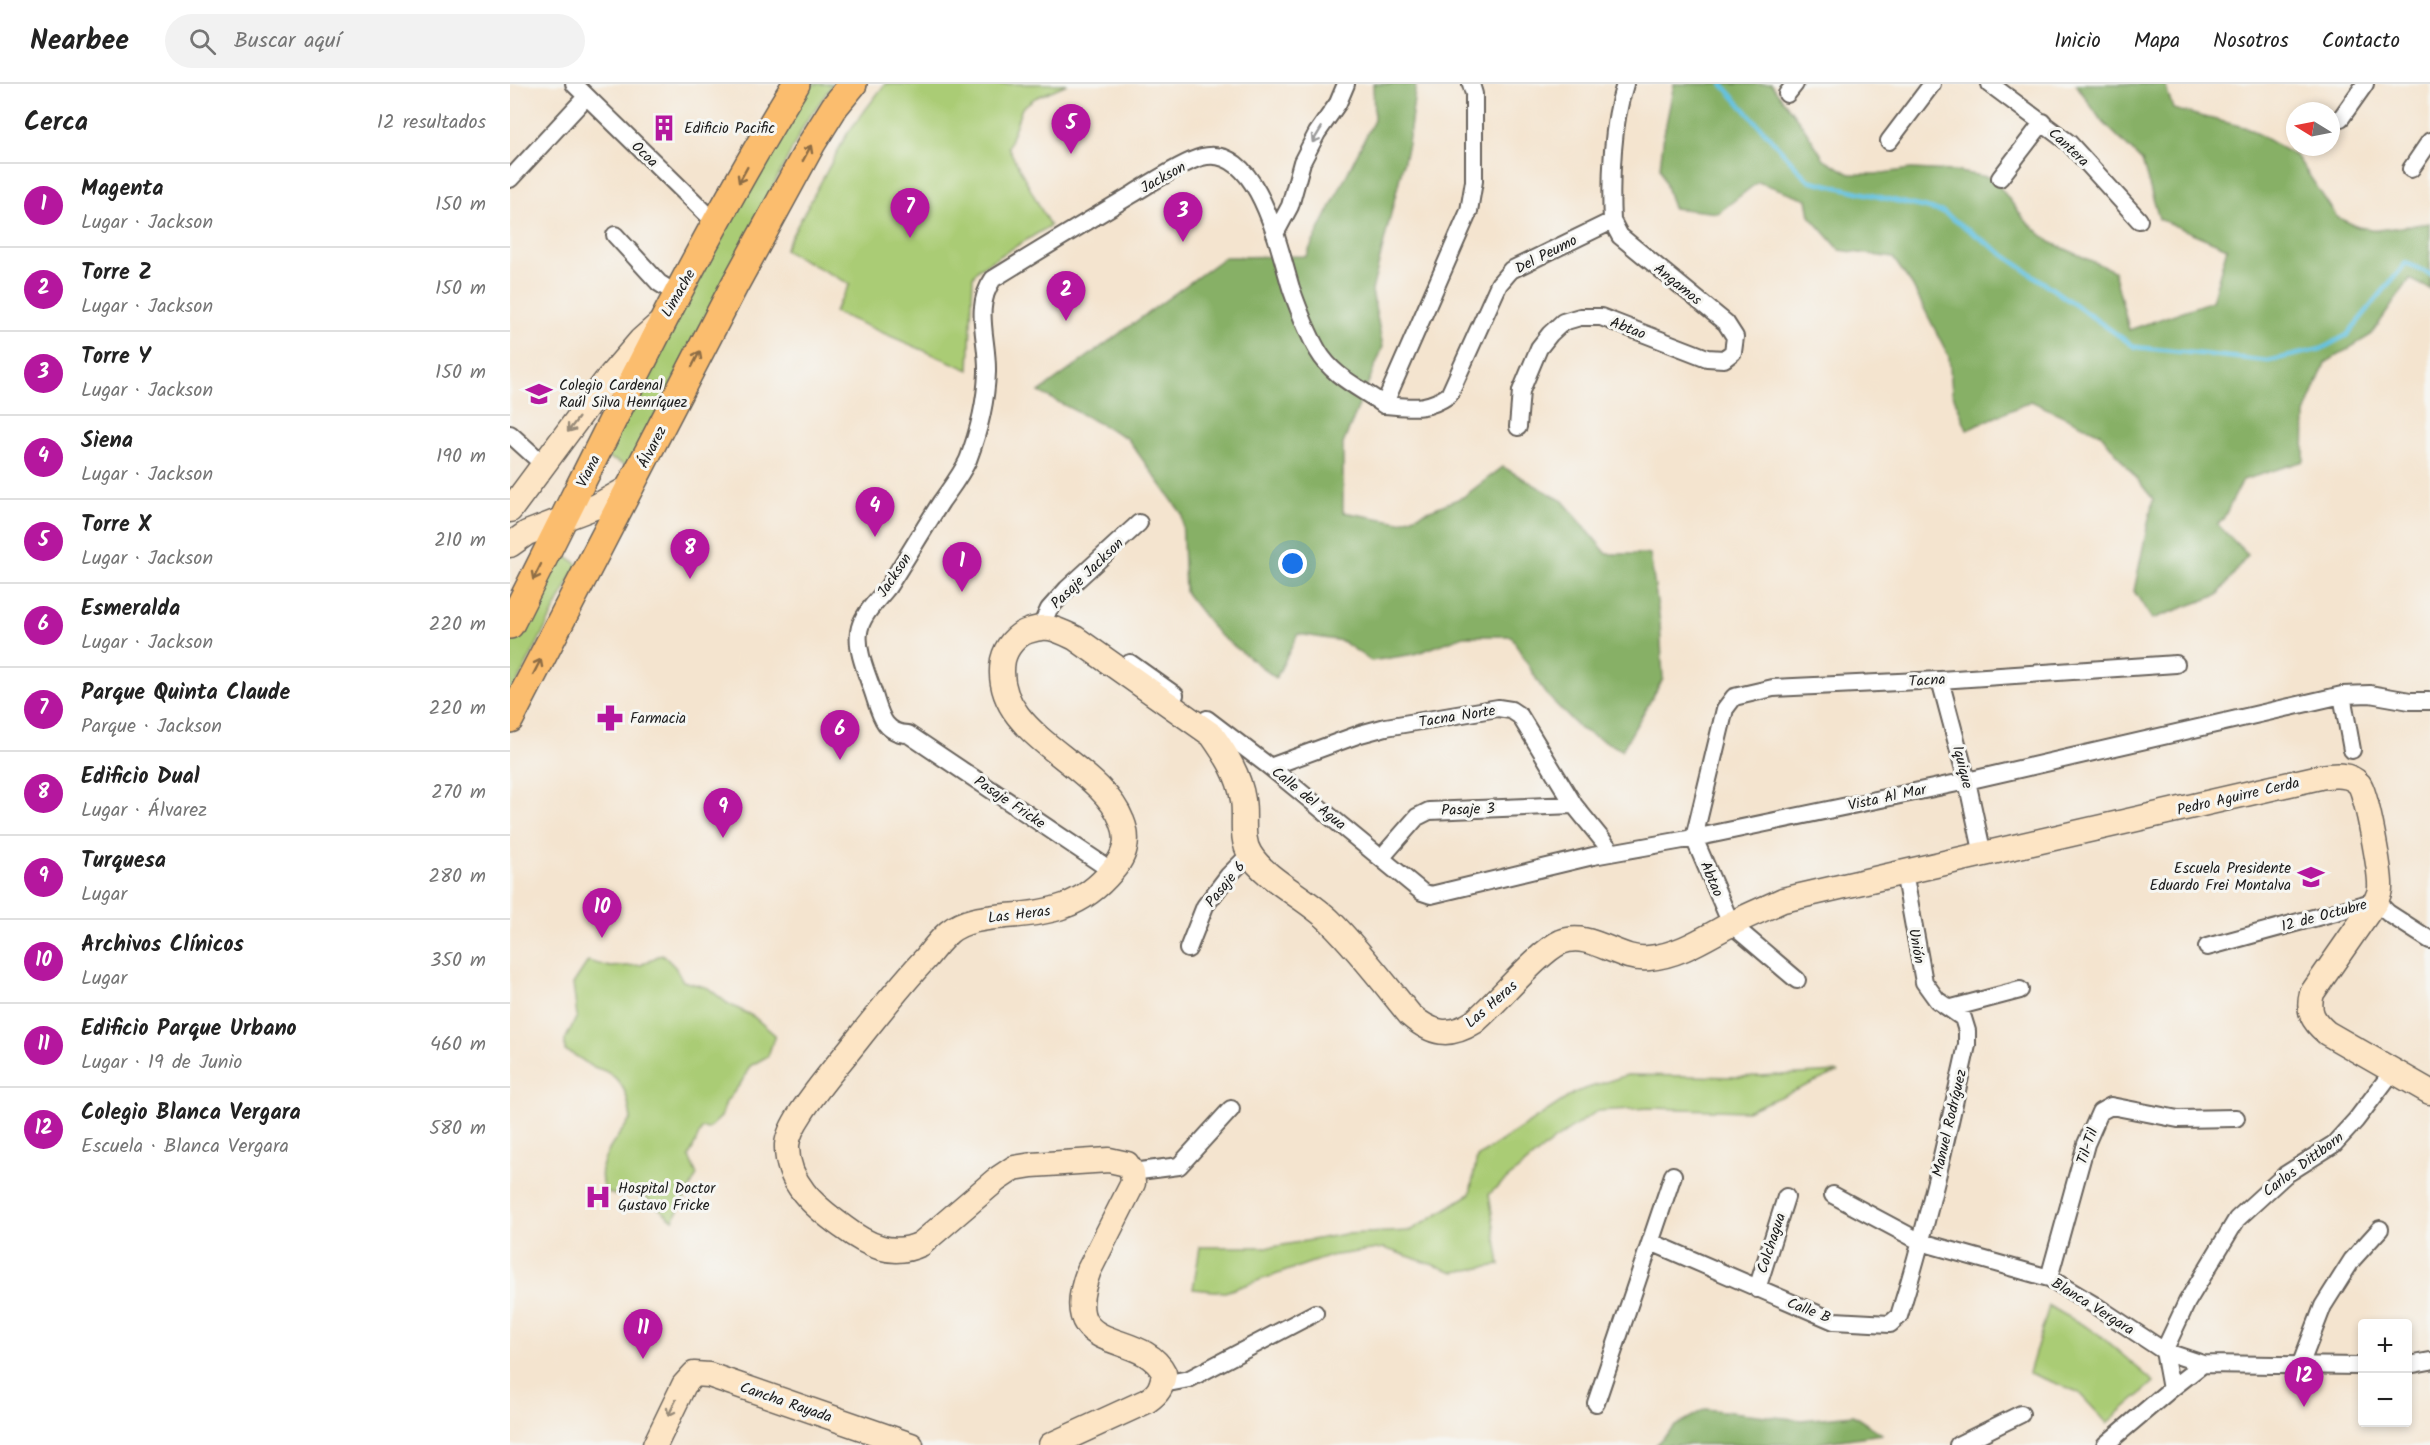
<!DOCTYPE html>
<html lang="es">
<meta charset="utf-8">
<style>
body{margin:0;font-family:Kalam,sans-serif;background:#f2f2f2;color:#222}
.controls{position:absolute;right:18px;bottom:18px;display:grid;overflow:hidden;border-radius:6px;box-shadow:0 3px 9px #0003}
.controls button{width:54px;height:54px;display:grid;place-items:center;padding:0;border:0;border-bottom:2px solid #e0e0e0;background:#fff;color:#222;font:30px sans-serif}
.compass{position:absolute;left:1776px;top:18px;width:54px;height:54px;border-radius:50%;background:#fff;box-shadow:0 3px 9px #0003;rotate:280deg}
.you{position:absolute;left:783px;top:480px;width:21px;height:21px;margin:-15px;border:4px solid #fff;border-radius:50%;background:#1a73e8;box-shadow:0 0 0 9px #1a73e833}
.badge{display:grid;place-items:center;width:39px;height:39px;border-radius:50%;background:#b5179e;color:#fff;font-size:20px;font-weight:700}
.pin{position:absolute;translate:-50% -50px;filter:drop-shadow(0 2px 3px #0008)}
.pin::after{content:'';position:absolute;top:32px;width:21px;height:18px;background:inherit;clip-path:polygon(0 0,100% 0,50% 100%)}
.list{margin:0;padding:0;list-style:none}
h2{display:flex;justify-content:space-between;align-items:center;height:78px;margin:0;padding:0 24px;font-size:26px}
h2 small{font-size:20px;font-weight:400;color:#767676}
.list li{display:grid;grid-template-columns:39px 1fr auto;gap:18px;align-items:center;box-sizing:border-box;height:84px;padding:0 24px;border-top:2px solid #e0e0e0}
.list b{display:block;font-size:22px;white-space:nowrap}
.list p{margin:0;font-size:20px;white-space:nowrap;color:#767676}
.list em{font-size:20px;font-style:normal;color:#767676}
.icon{flex:none;width:33px;height:33px;fill:none;stroke:currentColor;stroke-width:2;stroke-linecap:round;stroke-linejoin:round}
.map{position:relative;flex:none;width:1920px;height:1361px;overflow:hidden}
header{display:flex;align-items:center;gap:36px;box-sizing:border-box;height:84px;padding:0 30px;background:#fff;border-bottom:2px solid #e0e0e0}
header strong{font-size:28px}
nav{display:flex;gap:33px;margin-inline-start:auto;font-size:21px}
.search{width:420px;height:54px;background:#f2f2f2;display:flex;align-items:center;gap:15px;box-sizing:border-box;padding:0 21px;border-radius:33px;color:#767676;font-size:22px}
main{display:flex}
aside{flex:1;background:#fff}
.map>svg:first-child{display:block}
</style>
<header>
<strong>Nearbee</strong>
<div class="search"><svg class="icon" aria-label="search" viewBox="0 0 24 24"><circle cx="10" cy="10" r="6"/><path d="M15 15l6 6"/></svg>Buscar aquí</div>
<nav><a>Inicio</a><a>Mapa</a><a>Nosotros</a><a>Contacto</a></nav>
</header>
<main>
<aside>
<h2>Cerca<small>12 resultados</small></h2>
<ul class="list">
<li><span class="badge">1</span><div><b>Magenta</b><p>Lugar · Jackson</p></div><em>150 m</em></li>
<li><span class="badge">2</span><div><b>Torre Z</b><p>Lugar · Jackson</p></div><em>150 m</em></li>
<li><span class="badge">3</span><div><b>Torre Y</b><p>Lugar · Jackson</p></div><em>150 m</em></li>
<li><span class="badge">4</span><div><b>Siena</b><p>Lugar · Jackson</p></div><em>190 m</em></li>
<li><span class="badge">5</span><div><b>Torre X</b><p>Lugar · Jackson</p></div><em>210 m</em></li>
<li><span class="badge">6</span><div><b>Esmeralda</b><p>Lugar · Jackson</p></div><em>220 m</em></li>
<li><span class="badge">7</span><div><b>Parque Quinta Claude</b><p>Parque · Jackson</p></div><em>220 m</em></li>
<li><span class="badge">8</span><div><b>Edificio Dual</b><p>Lugar · Álvarez</p></div><em>270 m</em></li>
<li><span class="badge">9</span><div><b>Turquesa</b><p>Lugar</p></div><em>280 m</em></li>
<li><span class="badge">10</span><div><b>Archivos Clínicos</b><p>Lugar</p></div><em>350 m</em></li>
<li><span class="badge">11</span><div><b>Edificio Parque Urbano</b><p>Lugar · 19 de Junio</p></div><em>460 m</em></li>
<li><span class="badge">12</span><div><b>Colegio Blanca Vergara</b><p>Escuela · Blanca Vergara</p></div><em>580 m</em></li>
</ul>
</aside>
<div class="map">
<svg width="1920" height="1361" viewBox="0 0 1920 1361">
<rect width="100%" height="100%" fill="#f6f6f2"/>
<filter id="ink" filterUnits="userSpaceOnUse"><feTurbulence type="fractalNoise" baseFrequency=".0167" numOctaves="2"/><feDisplacementMap in="SourceGraphic" scale="12" xChannelSelector="R" yChannelSelector="G"/><feConvolveMatrix kernelMatrix="1 2 1 2 8 2 1 2 1" color-interpolation-filters="sRGB"/></filter>
<filter id="wash" filterUnits="userSpaceOnUse"><feTurbulence type="fractalNoise" baseFrequency=".008" numOctaves="4" result="noise"/><feDisplacementMap in="SourceGraphic" scale="24" xChannelSelector="R" yChannelSelector="G"/><feGaussianBlur stdDeviation="1.35" result="paint"/><feColorMatrix in="noise" values="0 0 0 0 0 0 0 0 0 0 0 0 0 0 0 0 0 1.4 0 .05"/><feComposite in="paint" operator="in"/></filter>
<g filter="url(#wash)">
<rect width="100%" height="100%" fill="#f4e4cf"/>
<path fill="#aacc75" stroke="#637448" stroke-width="1.5" d="M292 0H323L296 38 119 383 94 372Z
M375 0H557L525 14 512 24 498 63 540 142 468 185 463 193 459 286 324 228 340 200 274 166 337 50Z
M44 471 57 473 68 480 0 613V556Z
M152 870 165 883 173 897 198 904 217 919 244 933 265 951 258 972 240 982 231 999 216 1018 211 1033 198 1045 192 1044 179 1073 187 1091 163 1136 126 1105 108 1112 94 1107C84 1078 104 1058 121 1035 118 1015 116 999 97 988 91 985 85 984 79 981 71 975 65 970 55 967V956L67 932 63 900 78 877 100 883 131 881Z
M1328 988 1237 1027 1140 1024 1087 1027 1043 1057 979 1110 990 1181 944 1188 874 1164 820 1172 715 1208 683 1205 690 1163H762L835 1150 900 1147 960 1110 967 1073 1066 1008 1117 991 1230 993Z
M1539 1222 1586 1248 1644 1298 1597 1339 1568 1308 1519 1289Z"/>
<path fill="#87b066" stroke="#526641" stroke-width="1.5" d="M863 0H906L898 60 862 207 873 263 833 360V428L890 438 953 413 993 383 1053 417 1097 470H1140L1150 538 1153 595 1112 666 1070 645 1034 608 1001 552H954L905 570 861 577 832 557 788 550 766 594 708 550 675 508 672 430 617 354 529 308 715 173 796 172 864 36Z
M1164 0H1261L1295 45 1314 75 1340 90H1366L1401 85 1443 87 1483 94 1514 135 1540 158 1604 187 1619 246 1702 217 1717 164 1649 135 1632 77 1590 35 1566 0H1655L1663 25 1738 44 1787 73 1827 133 1848 143 1868 146 1920 139V205L1900 195 1861 251 1815 279 1795 330 1794 377 1733 396 1712 437 1707 440 1738 471 1708 511 1642 535 1624 507 1643 415 1590 349 1521 317 1457 346 1442 308 1439 273 1402 201 1383 174 1330 166 1300 132 1297 115 1248 98 1208 129 1163 124 1150 83 1154 50Z
M1195 1325 1292 1336 1343 1331 1372 1350 1302 1360 1145 1361 1165 1342Z"/>
<g fill="none" stroke-linecap="round" stroke-linejoin="round">
<path stroke="#64c2e2" stroke-width="4.5" d="M1212 0 1298 96 1433 128 1625 263 1758 277 1811 265 1837 251 1896 179 1920 190"/>
</g>
</g>
<g filter="url(#ink)">
<g fill="none" stroke-linecap="round" stroke-linejoin="round">
<g stroke="#68625b" stroke-width="20">
<path id="street" d="M64 0 206 139
M1480 0 1559 59 1629 136
M1277 10 1285 0
M1831 34 1855 0
M1379 57 1422 0
M1901 85 1920 57
M1490 94 1533 38
M0 95 76 13
M765 150 780 122 792 78 807 49 828 19 836 0
M105 151 149 199 168 211
M874 321C901 323 916 327 939 311L989 200 1001 186 1102 137C1100 95 1102 40 1115 0
M874 321 959 127 964 97V10L961 0
M1008 343 1011 307 1029 264 1040 250 1053 238 1070 233H1091L1197 274 1214 275 1223 268 1225 253 1216 239 1110 152 1102 137
M0 350 33 380
M531 542 539 525 557 505 629 439
M620 579 665 611
M1430 596 1457 697 1473 771
M1832 611 1842 666
M697 635 760 683 912 808 921 811 1083 772 1184 754 1457 697 1832 611 1860 610 1900 617H1920
M760 683 850 650 876 643 988 624 1001 626 1010 632 1064 721 1102 768
M872 773 907 733 919 727 1064 721
M602 787 398 650C375 649 371 633 365 614 359 594 346 568 349 548 351 531 368 516 378 503 396 475 413 446 431 418 440 405 451 391 458 376 469 347 476 318 477 288 478 255 463 224 483 195 530 166 576 138 623 110 639 100 675 77 692 73 748 59 769 165 781 204 788 224 797 248 808 267 823 293 851 304 874 321
M1697 863 1866 817 1878 829 1920 856
M678 865 695 822 718 792 740 770
M1287 896 1221 840 1184 754 1215 625 1224 613 1263 604 1430 596 1666 580
M1442 924 1510 906
M622 1088 669 1082 721 1025
M1323 1111 1411 1158 1539 1194 1586 1222 1654 1267 1693 1280 1852 1282
M1141 1158 1324 1237 1380 1240 1389 1232C1417 1143 1437 1052 1457 961V947L1453 934 1427 916 1414 898 1394 788
M1539 1194 1576 1060 1590 1028 1601 1022 1668 1035 1726 1034
M1247 1205 1276 1113
M1898 1281 1920 1277
M1790 1282 1813 1222 1842 1176 1870 1145
M653 1300 679 1295 805 1229
M1661 1305 1654 1267 1677 1218 1727 1135 1775 1091 1824 1060 1846 1036 1883 987
M1086 1319 1163 1091
M1448 1361 1511 1330
M1595 1361 1661 1305 1693 1280"/>
</g>
<g stroke="#68625b" stroke-width="27">
<path id="secondary" d="M0 426 95 298 131 256 148 241
M0 461 17 449 87 422 122 402
M145 1361 174 1301 184 1290 199 1291 401 1361
M541 1361 637 1317C649 1309 652 1303 654 1289 631 1243 545 1275 579 1186L623 1099 622 1088 617 1080 599 1076 522 1081 504 1084 486 1096 411 1160C382 1174 357 1161 333 1143 305 1123 276 1099 277 1061 278 1050 285 1038 291 1029 309 1001 332 976 352 950 373 924 393 898 416 874 423 865 431 855 439 848 455 835 477 834 496 832 540 829 572 823 602 787 615 772 620 756 612 737 589 677 480 651 493 576 496 563 506 551 518 547 538 540 546 545 565 554L702 651C716 671 729 690 733 716 736 733 730 754 740 770 755 795 798 815 820 837 849 866 874 899 900 931 922 950 939 954 964 938 987 919 1028 868 1051 858 1081 846 1109 878 1139 874 1171 871 1196 853 1223 839 1239 831 1256 824 1273 816L1810 693C1823 691 1840 689 1849 700 1857 710 1871 790 1870 804 1870 809 1867 813 1866 817L1802 909C1797 928 1803 937 1817 949L1920 1008"/>
</g>
<g stroke="#68625b" stroke-width="30">
<path id="primary" d="M0 541C92 360 179 174 286 0
M0 635 224 202 302 59 325 22 343 0"/>
</g>
<use href="#street" stroke="#fff" stroke-width="16"/>
<use href="#secondary" stroke="#fde5c5" stroke-width="24"/>
<use href="#primary" stroke="#fbbd6e" stroke-width="27"/>
</g>
<defs><path id="oneway-shaft" d="M-6 0H5M1.5-3L5.5 0L1.5 3" fill="none" stroke-width="1.6" stroke-linecap="round" stroke-linejoin="round" transform="scale(1.5)"/></defs>
<use stroke="#999" href="#oneway-shaft" transform="translate(807 51) rotate(121)"/>
<g stroke="#8c6c45">
<use href="#oneway-shaft" transform="translate(297 69) rotate(-62)"/>
<use href="#oneway-shaft" transform="translate(233 91) rotate(119)"/>
<use href="#oneway-shaft" transform="translate(186 275) rotate(-63)"/>
<use href="#oneway-shaft" transform="translate(27 488) rotate(117)"/>
<use href="#oneway-shaft" transform="translate(27 583) rotate(-63)"/>
</g>
<g stroke="#988b79">
<use href="#oneway-shaft" transform="translate(63 341) rotate(127)"/>
<use href="#oneway-shaft" transform="translate(162 1324) rotate(116)"/>
</g>
</g>
<defs>
<g id="building-bare" transform="scale(2.07)"><path d="M-4-6H4V6H1V3H-1V6H-4ZM-2.5-4.3h1.7v1.8h-1.7ZM.8-4.3h1.7v1.8H.8ZM-2.5-1h1.7V.8h-1.7ZM.8-1h1.7V.8H.8Z" fill="#b5179e" stroke="#f6f6f2" stroke-width="2.5" paint-order="stroke"/></g>
<g id="school-bare" transform="scale(2.07)"><path d="M0-5L7-2L0 1L-7-2ZM-4 1L0 2.5L4 1V4Q0 6-4 4Z" fill="#b5179e" stroke="#f6f6f2" stroke-width="2.5" paint-order="stroke"/></g>
<g id="pharmacy-bare" transform="scale(2.07)"><path d="M-2-6h4v4h4v4h-4v4h-4v-4h-4v-4h4Z" fill="#b5179e" stroke="#f6f6f2" stroke-width="2.5" paint-order="stroke"/></g>
<g id="hospital-bare" transform="scale(2.07)"><path d="M-5-5h3v3.5h4V-5h3V5h-3V1.5h-4V5h-3Z" fill="#b5179e" stroke="#f6f6f2" stroke-width="2.5" paint-order="stroke"/></g>
</defs>
<g fill-rule="evenodd">
<use href="#building-bare" x="154" y="44"/>
<use href="#school-bare" x="29" y="310"/>
<use href="#pharmacy-bare" x="100" y="634"/>
<use href="#school-bare" x="1801" y="793"/>
<use href="#hospital-bare" x="88" y="1113"/>
</g>
<g text-anchor="middle" stroke-width="6" stroke-linejoin="round" paint-order="stroke">
<g font-size="15" fill="#1c1c1c" stroke="#f6f6f2" text-anchor="start">
<text x="174" y="49">Edificio Pacific</text>
<text x="49" y="306">Colegio Cardenal<tspan x="49" dy="17">Raúl Silva Henríquez</tspan></text>
<text x="120" y="639">Farmacia</text>
<text x="1781" y="789" text-anchor="end">Escuela Presidente<tspan x="1781" dy="17">Eduardo Frei Montalva</tspan></text>
<text x="108" y="1109">Hospital Doctor<tspan x="108" dy="17">Gustavo Fricke</tspan></text>
</g>
<g font-size="15" fill="#1c1c1c" stroke="#f6f6f2">
<text transform="translate(1559 63) rotate(43)" y="5">Cantera</text>
<text transform="translate(135 70) rotate(44)" y="5">Ocoa</text>
<text transform="translate(653 93) rotate(-29)" y="5">Jackson</text>
<text transform="translate(1036 170) rotate(-27)" y="5">Del Peumo</text>
<text transform="translate(1168 200) rotate(39)" y="5">Angamos</text>
<text transform="translate(168 209) rotate(-60)" y="5">Limache</text>
<text transform="translate(1118 244) rotate(21)" y="5">Abtao</text>
<text transform="translate(142 363) rotate(-63)" y="5">Álvarez</text>
<text transform="translate(78 387) rotate(-63)" y="5">Viana</text>
<text transform="translate(577 489) rotate(-44)" y="5">Pasaje Jackson</text>
<text transform="translate(384 491) rotate(-56)" y="5">Jackson</text>
<text transform="translate(1417 596) rotate(-4)" y="5">Tacna</text>
<text transform="translate(947 632) rotate(-9)" y="5">Tacna Norte</text>
<text transform="translate(1453 683) rotate(76)" y="5">Iquique</text>
<text transform="translate(1728 712) rotate(-13)" y="5">Pedro Aguirre Cerda</text>
<text transform="translate(1377 713) rotate(-12)" y="5">Vista Al Mar</text>
<text transform="translate(799 714) rotate(39)" y="5">Calle del Agua</text>
<text transform="translate(500 718) rotate(34)" y="5">Pasaje Fricke</text>
<text transform="translate(958 725) rotate(-2)" y="5">Pasaje 3</text>
<text transform="translate(1202 795) rotate(67)" y="5">Abtao</text>
<text transform="translate(715 800) rotate(-51)" y="5">Pasaje 6</text>
<text transform="translate(509 830) rotate(-7)" y="5">Las Heras</text>
<text transform="translate(1814 831) rotate(-15)" y="5">12 de Octubre</text>
<text transform="translate(1407 862) rotate(80)" y="5">Unión</text>
<text transform="translate(981 920) rotate(-41)" y="5">Las Heras</text>
<text transform="translate(1439 1039) rotate(-77)" y="5">Manuel Rodríguez</text>
<text transform="translate(1577 1062) rotate(-71)" y="5">Til-Til</text>
<text transform="translate(1793 1080) rotate(-37)" y="5">Carlos Dittborn</text>
<text transform="translate(1261 1159) rotate(-72)" y="5">Colchagua</text>
<text transform="translate(1583 1222) rotate(32)" y="5">Blanca Vergara</text>
<text transform="translate(1299 1226) rotate(21)" y="5">Calle B</text>
<text transform="translate(276 1318) rotate(19)" y="5">Cancha Rayada</text>
</g>
</g>
</svg>
<div class="controls">
<button>+</button>
<button>−</button>
</div>
<svg class="compass" viewBox="-18 -18 36 36"><path d="M0-13l5 13h-10z" fill="#e53935"/><path d="M0 13l5-13h-10z" fill="#767676"/></svg>
<div class="you"></div>
<div class="pin badge" style="left:452px;top:508px">1</div>
<div class="pin badge" style="left:556px;top:237px">2</div>
<div class="pin badge" style="left:673px;top:158px">3</div>
<div class="pin badge" style="left:365px;top:453px">4</div>
<div class="pin badge" style="left:561px;top:70px">5</div>
<div class="pin badge" style="left:330px;top:676px">6</div>
<div class="pin badge" style="left:400px;top:154px">7</div>
<div class="pin badge" style="left:180px;top:495px">8</div>
<div class="pin badge" style="left:213px;top:754px">9</div>
<div class="pin badge" style="left:92px;top:854px">10</div>
<div class="pin badge" style="left:133px;top:1275px">11</div>
<div class="pin badge" style="left:1794px;top:1323px">12</div>
</div>
</main>
